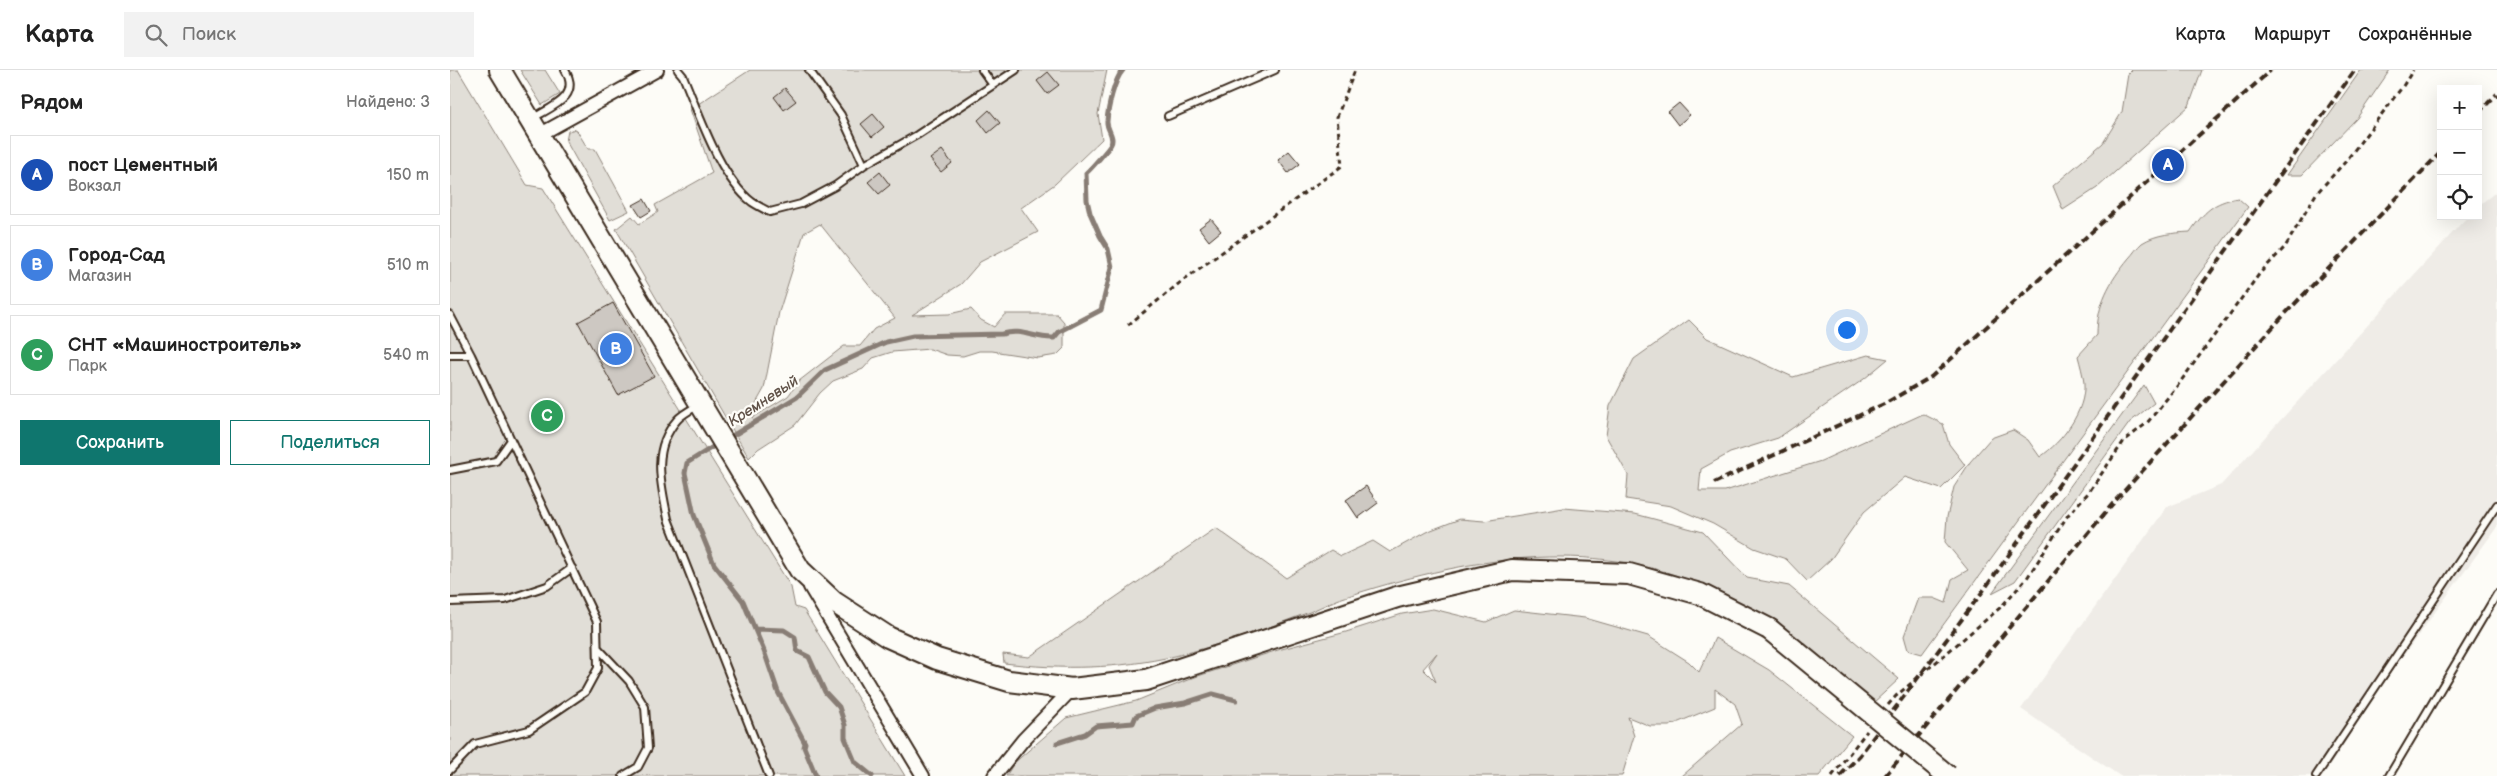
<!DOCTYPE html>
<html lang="ru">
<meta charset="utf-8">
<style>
body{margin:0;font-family:"Balsamiq Sans",sans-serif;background:#f2f2f2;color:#222}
.controls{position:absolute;right:15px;top:15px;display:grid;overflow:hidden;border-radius:0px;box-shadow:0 5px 20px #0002}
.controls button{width:45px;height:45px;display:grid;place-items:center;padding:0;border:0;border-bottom:1px solid #e0e0e0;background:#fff;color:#222;font:25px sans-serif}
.you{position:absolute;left:1396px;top:259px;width:18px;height:18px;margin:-12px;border:4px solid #fff;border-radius:50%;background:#1a73e8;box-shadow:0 0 0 8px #1a73e833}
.badge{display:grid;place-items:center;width:32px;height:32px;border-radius:50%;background:#0f766e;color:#fff;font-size:16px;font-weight:700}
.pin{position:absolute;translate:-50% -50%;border:2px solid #fff;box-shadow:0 1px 5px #0006}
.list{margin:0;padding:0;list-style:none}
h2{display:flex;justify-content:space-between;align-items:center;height:65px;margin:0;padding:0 20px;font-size:21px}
h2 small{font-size:16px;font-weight:400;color:#767676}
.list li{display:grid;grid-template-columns:32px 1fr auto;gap:15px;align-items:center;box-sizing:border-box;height:80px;margin:0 10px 10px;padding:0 10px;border:1px solid #e0e0e0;border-radius:0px}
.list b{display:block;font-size:19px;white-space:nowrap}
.list p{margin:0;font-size:16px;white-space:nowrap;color:#767676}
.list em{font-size:16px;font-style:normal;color:#767676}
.actions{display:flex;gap:10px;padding:15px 20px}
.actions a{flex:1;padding:11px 0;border:1px solid #0f766e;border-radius:0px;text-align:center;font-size:18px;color:#0f766e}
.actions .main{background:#0f766e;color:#fff}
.icon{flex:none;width:28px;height:28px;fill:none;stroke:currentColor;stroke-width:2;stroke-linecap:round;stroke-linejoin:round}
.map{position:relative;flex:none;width:2047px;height:706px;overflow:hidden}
header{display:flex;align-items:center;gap:30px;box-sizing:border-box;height:70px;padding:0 25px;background:#fff;border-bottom:1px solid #e0e0e0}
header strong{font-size:24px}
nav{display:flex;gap:28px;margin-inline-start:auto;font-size:18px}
.search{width:350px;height:45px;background:#f2f2f2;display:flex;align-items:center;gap:12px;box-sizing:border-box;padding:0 18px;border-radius:0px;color:#767676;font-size:19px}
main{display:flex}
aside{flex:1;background:#fff}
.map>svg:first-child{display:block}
</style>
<header>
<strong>Карта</strong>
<div class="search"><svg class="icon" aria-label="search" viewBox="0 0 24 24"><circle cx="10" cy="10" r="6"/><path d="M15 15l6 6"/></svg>Поиск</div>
<nav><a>Карта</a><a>Маршрут</a><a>Сохранённые</a></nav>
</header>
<main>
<aside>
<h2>Рядом<small>Найдено: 3</small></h2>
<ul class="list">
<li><span class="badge" style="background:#1a4fb4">A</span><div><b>пост Цементный</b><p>Вокзал</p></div><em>150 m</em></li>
<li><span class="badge" style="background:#3f7fe0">B</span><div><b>Город-Сад</b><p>Магазин</p></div><em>510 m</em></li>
<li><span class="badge" style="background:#2e9e5b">C</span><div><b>СНТ «Машиностроитель»</b><p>Парк</p></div><em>540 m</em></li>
</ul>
<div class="actions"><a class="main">Сохранить</a><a>Поделиться</a></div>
</aside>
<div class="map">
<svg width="2047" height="706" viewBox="0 0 2047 706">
<rect width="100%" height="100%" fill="#fdfcf7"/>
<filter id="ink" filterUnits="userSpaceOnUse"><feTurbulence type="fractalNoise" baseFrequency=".02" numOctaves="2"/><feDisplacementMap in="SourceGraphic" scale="10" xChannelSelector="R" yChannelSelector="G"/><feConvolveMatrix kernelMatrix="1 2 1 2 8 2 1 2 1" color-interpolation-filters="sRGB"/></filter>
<g filter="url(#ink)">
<path fill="#efece7" d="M2047 121V457L1932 615 1873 706H1670L1571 639 1717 437 1771 415 2018 146H2028V136Z"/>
<path fill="#e1ded7" stroke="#8e847a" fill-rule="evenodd" d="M0 0H8L77 115 93 118 341 517 345 537 354 540 455 706H0Z
M70 0H95L110 24 92 35Z
M300 0H657L648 44 652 69 605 114 571 138 588 162 530 192 511 214 462 245 499 244 521 239 531 250 544 257 555 244H607L614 252V278L607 285 588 288 542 281H529L513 286 497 285 480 279 442 282 423 288 413 299 383 311 370 323 345 355 308 379 299 388 166 159 182 146 189 154 208 142 205 135 262 103 239 36H245ZM370 154 445 248 424 259 410 276H394L349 311 338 326 302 348 305 335 314 319 329 242 354 163Z
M1682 0H1752L1739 36 1647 118 1613 140 1603 116 1653 73 1672 42 1678 4Z
M1911 0H1940L1907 48 1852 105H1837Z
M126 59 138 79H145L179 141 160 150 116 71 118 61Z
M1788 128 1798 137 1472 584 1458 580 1454 566 1468 528H1484L1496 533 1502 509 1518 500 1495 472 1497 447 1504 417 1520 392 1541 368 1563 360 1578 370 1590 387C1612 372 1636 341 1634 313 1633 304 1630 294 1628 286L1647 265C1647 234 1659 212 1679 188 1683 184 1687 177 1692 173 1706 164 1724 163 1740 162 1754 142 1763 132 1788 128Z
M1239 250 1257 268 1343 307 1418 285 1438 289 1414 309 1328 368 1280 383 1251 399 1249 421H1275L1371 391 1473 344 1493 354 1499 374 1515 395 1491 419 1455 407 1414 442 1381 489 1357 511 1336 489 1304 478 1263 454 1221 436 1176 429 1178 405 1156 366 1160 336 1184 289Z
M1694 315 1704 333 1680 352 1565 511 1542 523Z
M1114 438 1185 444 1253 462 1297 508 1339 516 1449 609 1422 634C1370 593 1320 544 1259 518 1138 464 1013 489 892 528 878 533 864 541 849 546 809 561 767 576 725 586 668 599 612 600 554 593L553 584 579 587 766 458 836 508 881 480 891 486 923 471 940 482 976 462 1010 449 1034 451Z
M983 539 1036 552 1064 540 1135 548 1198 566 1239 592 1249 602 1265 568 1319 600 1402 666 1369 706H1232L1292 654 1285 634 1265 619V637L1219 656H1200L1178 647 1184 666 1172 706H556L564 693 616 648 686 631 745 607 828 580 896 562 952 544ZM987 583 979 595 986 612 973 599Z"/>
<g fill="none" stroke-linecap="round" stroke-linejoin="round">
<path stroke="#887d74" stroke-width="5" d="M277 369 347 327 375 300 436 272 463 266 552 264C571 258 585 269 604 268L609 262 651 240 662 197 658 179 650 166 640 143 637 130 636 103C640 100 660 77 661 74 665 66 656 59 657 51 658 38 664 10 673 0
M269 373 237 393 235 403 244 445 264 494 293 531 314 581 328 622 355 673 354 677 366 706
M305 559 334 560 345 567 347 581 359 587 375 622 389 637 395 655V668L405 692 422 706
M607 673 635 664 646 656 683 653 686 646 705 638 735 633 763 624 786 630"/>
</g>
<path fill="#cdc8c2" stroke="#3b2a1e" d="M598 2 609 15 597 24 587 11Z
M335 18 346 31 334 40 324 27Z
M1229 33 1240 45 1228 55 1218 42Z
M539 40 550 53 538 63 528 50Z
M423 44 434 57 422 67 411 54Z
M492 80 502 93 491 102 480 89Z
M839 81 850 94 838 103 828 90Z
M430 102 440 115 429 124 418 112Z
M194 129 201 141 191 147 183 135Z
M761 149 771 161 759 171 749 158Z
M163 233 204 306 168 325 128 252Z
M916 416 928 433 908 448 896 430Z"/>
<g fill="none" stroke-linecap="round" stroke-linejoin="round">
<g stroke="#3b2a1e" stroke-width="10">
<path id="lane" d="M228 0 233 6C249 44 270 108 302 132 308 136 314 139 320 142L351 134 385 116 414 95 467 65 566 0
M359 0 391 45 414 95
M532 0 543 15
M718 46 825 0
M83 48C103 36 131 27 115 0
M0 245 21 285 147 552 148 598 135 622 79 660 25 674 0 700
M0 285H21
M249 335C242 339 232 344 227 350 201 380 211 414 218 449L319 706
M0 400 46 391 61 370
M0 532 55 530 97 516 122 498
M148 578 179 611 195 637 198 678 188 697 173 706
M1866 706 2047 435
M1939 706 2047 524"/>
</g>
<g stroke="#3b2a1e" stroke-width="16">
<path id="street" d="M89 65 207 0
M360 517 473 706
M544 706 573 670 622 619"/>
</g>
<g stroke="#3b2a1e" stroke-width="24">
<path id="primary" d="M50 0 350 500 384 532 438 567 487 589 559 611 622 619 696 610 947 527 1062 500 1179 504 1250 524 1319 559"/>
</g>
<path stroke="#3b2a1e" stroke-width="3" stroke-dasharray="5 4" stroke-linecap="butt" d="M678 255 732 211 892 96 887 47 905 0
M1438 635 1446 626 1551 537 1577 508 1618 445 1639 422 1674 371 1697 353 1728 315 1810 203 1835 177 1866 124 1896 91 1953 16 1963 0
M1382 706 1417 661"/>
<use href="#lane" stroke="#fdfcf7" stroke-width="6"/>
<use href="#street" stroke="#fdfcf7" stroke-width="12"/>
<use href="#primary" stroke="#fdfcf7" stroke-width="20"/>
<path stroke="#3b2a1e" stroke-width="4" stroke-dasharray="8 4" stroke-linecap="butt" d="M2028 43 2047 24
M1264 413 1436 333 1481 307 1821 0
M1390 706 1410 685 1533 521 1905 0
M1435 706 1665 431 1833 246 1991 82"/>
<g stroke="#3b2a1e" stroke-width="24" stroke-linecap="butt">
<path id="primary-bridge" d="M1319 559 1498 706"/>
</g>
<use href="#primary-bridge" stroke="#fdfcf7" stroke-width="20"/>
</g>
</g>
<g text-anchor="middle" stroke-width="4.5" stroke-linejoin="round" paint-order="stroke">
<g font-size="15" font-style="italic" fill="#615349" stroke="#fdfcf7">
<text transform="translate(313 331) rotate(-33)" y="5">Кремневый</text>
</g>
</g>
</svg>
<div class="controls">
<button>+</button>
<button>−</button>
<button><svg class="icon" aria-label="locate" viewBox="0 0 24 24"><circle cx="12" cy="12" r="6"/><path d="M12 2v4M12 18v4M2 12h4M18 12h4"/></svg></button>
</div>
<div class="you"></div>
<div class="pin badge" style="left:1718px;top:95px;background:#1a4fb4">A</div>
<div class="pin badge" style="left:166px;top:279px;background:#3f7fe0">B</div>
<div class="pin badge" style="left:97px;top:346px;background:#2e9e5b">C</div>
</div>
</main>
